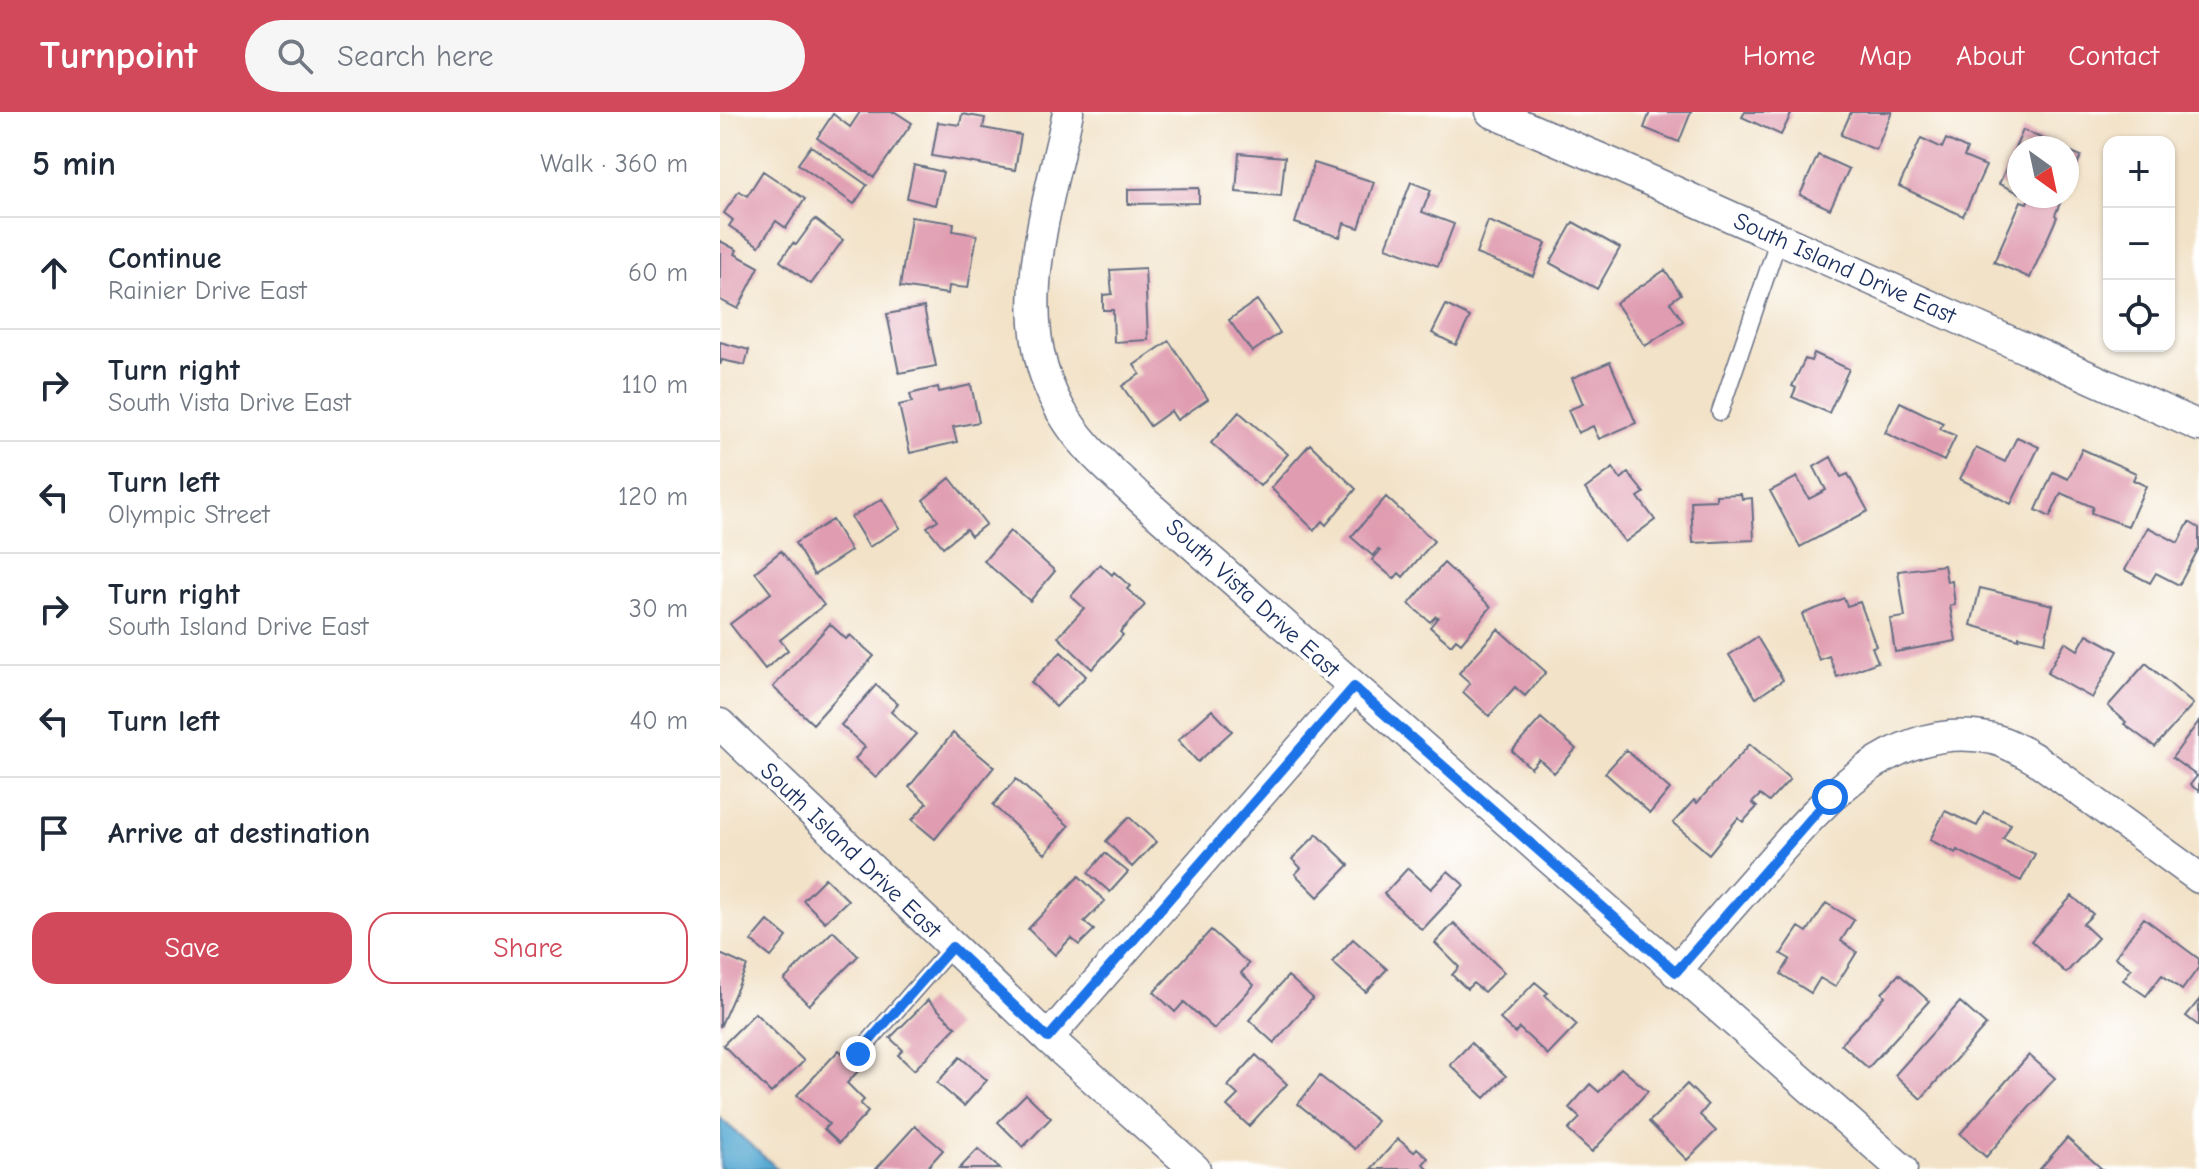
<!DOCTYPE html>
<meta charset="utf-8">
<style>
body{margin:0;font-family:"Comic Neue",sans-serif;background:#f6f6f7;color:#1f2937}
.controls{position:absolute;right:24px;top:24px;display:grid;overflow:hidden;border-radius:16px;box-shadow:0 2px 6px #0004}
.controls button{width:72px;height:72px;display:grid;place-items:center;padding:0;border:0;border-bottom:2px solid #e0e1e3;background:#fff;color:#1f2937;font:40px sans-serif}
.compass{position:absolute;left:1287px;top:24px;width:72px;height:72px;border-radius:50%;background:#fff;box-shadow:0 2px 6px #0004;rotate:147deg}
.stop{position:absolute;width:24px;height:24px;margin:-18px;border:6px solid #1a73e8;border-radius:50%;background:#fff}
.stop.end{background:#1a73e8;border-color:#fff;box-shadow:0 2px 8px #0008}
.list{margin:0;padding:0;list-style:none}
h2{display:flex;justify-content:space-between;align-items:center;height:104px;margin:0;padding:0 32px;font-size:34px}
h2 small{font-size:26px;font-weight:400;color:#747a83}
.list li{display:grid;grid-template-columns:52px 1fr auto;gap:24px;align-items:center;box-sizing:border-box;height:112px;padding:0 32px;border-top:2px solid #e0e1e3}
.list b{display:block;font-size:30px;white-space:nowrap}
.list p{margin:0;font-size:26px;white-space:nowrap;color:#747a83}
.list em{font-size:26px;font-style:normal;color:#747a83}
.actions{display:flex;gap:16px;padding:24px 32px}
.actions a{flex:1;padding:18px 0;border:2px solid #d1495b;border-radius:24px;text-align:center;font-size:28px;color:#d1495b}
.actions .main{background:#d1495b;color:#fff}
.icon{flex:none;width:44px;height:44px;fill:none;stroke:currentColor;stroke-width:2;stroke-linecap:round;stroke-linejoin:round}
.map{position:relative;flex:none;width:1479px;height:1057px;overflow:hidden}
header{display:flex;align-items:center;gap:48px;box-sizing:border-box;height:112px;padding:0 40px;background:#d1495b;color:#fff}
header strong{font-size:38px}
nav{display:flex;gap:44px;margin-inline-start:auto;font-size:28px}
.search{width:560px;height:72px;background:#f6f6f7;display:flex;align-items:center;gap:20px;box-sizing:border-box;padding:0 28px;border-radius:44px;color:#747a83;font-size:30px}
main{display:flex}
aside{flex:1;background:#fff}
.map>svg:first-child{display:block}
</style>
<header>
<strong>Turnpoint</strong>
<div class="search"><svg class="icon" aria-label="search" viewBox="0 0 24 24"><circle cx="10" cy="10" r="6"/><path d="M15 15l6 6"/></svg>Search here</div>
<nav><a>Home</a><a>Map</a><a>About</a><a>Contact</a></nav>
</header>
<main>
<aside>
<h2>5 min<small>Walk · 360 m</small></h2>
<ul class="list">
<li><svg class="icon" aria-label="ahead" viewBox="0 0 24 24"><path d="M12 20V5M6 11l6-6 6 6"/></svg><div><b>Continue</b><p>Rainier Drive East</p></div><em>60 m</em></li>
<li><svg class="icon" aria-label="right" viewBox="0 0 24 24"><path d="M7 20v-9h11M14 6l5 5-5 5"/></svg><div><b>Turn right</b><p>South Vista Drive East</p></div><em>110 m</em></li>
<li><svg class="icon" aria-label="left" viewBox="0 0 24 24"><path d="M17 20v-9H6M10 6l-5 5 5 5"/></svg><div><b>Turn left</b><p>Olympic Street</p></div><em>120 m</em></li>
<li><svg class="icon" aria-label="right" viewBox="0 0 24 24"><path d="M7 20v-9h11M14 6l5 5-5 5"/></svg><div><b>Turn right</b><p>South Island Drive East</p></div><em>30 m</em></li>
<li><svg class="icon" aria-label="left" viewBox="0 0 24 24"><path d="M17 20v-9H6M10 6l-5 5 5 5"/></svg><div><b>Turn left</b></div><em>40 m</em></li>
<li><svg class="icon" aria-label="arrive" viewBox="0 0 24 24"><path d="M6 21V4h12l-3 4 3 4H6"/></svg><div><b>Arrive at destination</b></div></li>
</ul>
<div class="actions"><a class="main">Save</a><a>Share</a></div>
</aside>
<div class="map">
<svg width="1479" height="1057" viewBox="0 0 1479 1057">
<rect width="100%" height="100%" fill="#fff"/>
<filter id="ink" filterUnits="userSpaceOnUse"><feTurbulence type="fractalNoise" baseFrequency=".0125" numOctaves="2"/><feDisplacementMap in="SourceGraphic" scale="16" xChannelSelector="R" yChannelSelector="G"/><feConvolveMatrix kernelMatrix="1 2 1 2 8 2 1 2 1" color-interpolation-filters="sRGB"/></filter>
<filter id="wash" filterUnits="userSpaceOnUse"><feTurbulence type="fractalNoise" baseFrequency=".006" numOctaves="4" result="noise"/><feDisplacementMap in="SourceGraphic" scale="32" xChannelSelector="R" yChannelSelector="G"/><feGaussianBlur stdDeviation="1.8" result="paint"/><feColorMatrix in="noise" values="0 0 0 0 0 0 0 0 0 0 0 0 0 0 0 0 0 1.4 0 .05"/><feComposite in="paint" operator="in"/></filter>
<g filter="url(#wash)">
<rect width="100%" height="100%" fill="#f2e2c7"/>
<path fill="#56a9d2" stroke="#386c98" stroke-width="2" d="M0 1006 58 1057H0Z"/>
<g id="blocks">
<path fill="#e09db1" d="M140 0H175L192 11 154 65 97 26 113 2 130 15Z
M930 0H971L959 30 924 16Z
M1025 0H1072L1061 23 1022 5Z
M1131 0H1172L1156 38 1121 23Z
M242 2 265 6 263 16 301 23 295 58 212 44 218 10 240 13Z
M1303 18 1343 36H1299V81L1279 72Z
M1201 26 1222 36 1226 27 1247 37 1244 45 1266 54 1243 104 1179 74Z
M91 34 147 73 134 92 78 52Z
M1347 38 1361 44 1347 75Z
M519 41 565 45 561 84 516 80Z
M1098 43 1129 57 1110 97 1080 83Z
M594 51 654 70 639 116 624 111 620 125 575 111Z
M194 53 223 60 215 93 187 86Z
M43 59 85 87 66 116 56 109 39 134 9 114 13 108 4 101 19 79 27 84Z
M691 70 711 78 702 100 734 112 718 154 666 135Z
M479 76V91L408 92V77Z
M1310 84H1343L1335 103 1337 105 1310 166 1274 150 1301 89 1307 91Z
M191 105 234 111 233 119 257 123 248 176 229 174 228 182 180 175Z
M95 107 123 128 91 172 60 149 73 131 76 133Z
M768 109 826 131 813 164 756 142Z
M853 110 900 136 877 177 830 151Z
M0 129 17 138 15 142 39 155 18 197 0 188Z
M425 156 428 228 394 230 393 198H383V183L392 182 390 158Z
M945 158 961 182 950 190 963 209 925 234 896 191Z
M537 188 560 221 532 240 509 208Z
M726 193 750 205 736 233 712 221Z
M204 195 216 254 179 261 167 202Z
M449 229 488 287 457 308 451 299 430 314 402 274 420 262 414 253Z
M0 230 29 238 25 253 2 248 0 253Z
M1094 241 1129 257 1109 301 1072 285 1076 276 1072 274 1085 247 1091 249Z
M890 250 916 311 879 327 873 314 858 321 848 298 863 292 852 266Z
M251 273 259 310 233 315 237 330 190 341 179 293 192 290 190 282 218 275 219 280Z
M1180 290 1223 311 1220 317 1236 324 1224 349 1165 321Z
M519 300 568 342 540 374 491 331Z
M1297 325 1319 335 1291 392 1240 367 1256 336 1285 350Z
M590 332 636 377 606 413 602 409 594 418 551 376Z
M1362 337 1416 361 1413 368 1426 374 1408 414 1371 401 1373 395 1341 381 1330 405 1316 398 1333 360 1348 367Z
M1111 345 1121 365 1128 362 1148 399 1080 435 1050 379 1077 365 1089 387 1106 378 1094 355Z
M893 356 901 367 908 361 924 381 918 385 935 408 905 430 865 377Z
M230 366 266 412 251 424 246 417 223 435 207 415 218 408 203 388Z
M1021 382 1022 387 1032 386 1034 428 973 431 971 389 996 388V383Z
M666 385 714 429 683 465 679 461 674 467 652 448 660 439 658 437 653 444 631 425Z
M162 387 180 416 149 435 131 405Z
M112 408 131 439 94 463 75 431Z
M1469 410 1479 416V436L1459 473 1436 461 1430 471 1405 458 1428 415 1458 431Z
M290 419 335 459 310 489 264 449Z
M61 439 104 493 60 528 68 538 45 557 10 512 51 481 35 460Z
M724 451 771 495 741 531 736 527 731 533 710 515 718 505 716 504 710 510 689 492Z
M380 452 392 463 394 460 410 474 407 477 425 493 400 520 403 523 372 557 338 525 364 496 351 484Z
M1224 453 1227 470 1232 469 1235 493 1230 494 1236 529 1175 540 1170 507 1185 505 1178 459Z
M1260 476 1333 493 1325 530 1299 524V527L1251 513Z
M1124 486 1127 494 1140 490 1156 534 1152 535 1158 550 1117 565 1109 544 1099 548 1082 502Z
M110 512 126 527 130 523 154 544 93 612 53 575Z
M778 517 826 560 805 584 795 575 769 604 743 580 750 571 739 561Z
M1367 522 1398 539 1372 586 1327 561 1345 530 1358 538Z
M1037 525 1063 568 1036 586 1009 543Z
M341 540 366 564 336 595 311 570Z
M1426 551 1473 592 1435 635 1404 612 1406 610 1388 594Z
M156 573 178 592 171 600 196 622 156 666 135 647 145 635 121 613Z
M492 598 512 619 478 650 458 628Z
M821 606 856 637 834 661 819 647 811 656 792 639Z
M1479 609V679L1470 673 1477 664 1452 646Z
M233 621 274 655 215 727 192 708 207 691 189 675Z
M1030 632 1070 667 1049 690 1040 683 1032 691 1037 695 1023 710 1018 706 989 742 953 711 974 688 977 691Z
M906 638 950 677 930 701 885 661Z
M296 667 349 714 325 742 273 693Z
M1225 699 1257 714 1264 700 1291 712 1283 727 1315 742 1301 769 1237 738 1236 741 1210 728Z
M409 705 436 730 412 755 386 729Z
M597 722 629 753 598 785 575 762 581 756 572 747Z
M385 741 408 760 390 780 368 761Z
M688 756 711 777 728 759 744 773 702 818 664 782Z
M359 764 385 789 364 810 374 818 359 833 351 826 335 843 308 817Z
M105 766 128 788 105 810 83 788Z
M1352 784 1373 802 1363 812 1378 826 1346 861 1311 829Z
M1106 791 1134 808 1121 829 1137 840 1115 875 1100 866 1091 881 1061 862 1070 847 1061 842 1079 815 1087 820Z
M1424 806 1479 847V855L1462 878 1442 863 1426 884 1403 868 1411 857 1395 845Z
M48 809 67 825 51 845 31 829Z
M734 811 784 860 764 880 753 871 747 877 732 863 739 855 715 831Z
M491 818 529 852 521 861 534 873 494 917 464 890 455 900 434 880Z
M113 819 138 844 89 893 64 868Z
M633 827 667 857 646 880 612 850Z
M0 842 27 854 0 915Z
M1179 862 1209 889 1148 956 1121 932 1165 884 1162 881Z
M568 864 593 886 554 931 529 908Z
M815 870 828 881 825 883 857 913 828 943 799 916 795 921 780 907Z
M208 888 236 915 194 958 178 943 183 938 170 926Z
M1479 888V914L1466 904Z
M1240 890 1266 913 1201 987 1175 963Z
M35 901 84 949 51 981 3 933Z
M751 931 786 964 765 986 730 953Z
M119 938 140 957 127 971 144 988 140 992 148 1000 119 1031 104 1017 109 1012 77 983Z
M536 943 567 972 529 1014 507 994 518 983 508 974Z
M1309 943 1335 966 1266 1045 1240 1022Z
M240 945 267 968 244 994 217 971Z
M901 956 928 979 872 1040 848 1018 860 1006 849 996 870 972 879 980Z
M600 964 657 1009 635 1037 578 992Z
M967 972 988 993 980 1003 996 1019 967 1048 929 1010Z
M306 982 331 1006 303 1035 278 1010Z
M195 1014 223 1038 206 1057H156Z
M1347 1026 1382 1057H1320Z
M678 1027 694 1040 697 1036 708 1046 703 1052 708 1057H651Z
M258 1037 280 1057H239Z"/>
</g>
</g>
<g filter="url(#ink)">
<use href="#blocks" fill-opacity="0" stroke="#666e83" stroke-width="2"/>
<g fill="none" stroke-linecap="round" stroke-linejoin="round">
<g stroke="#666e83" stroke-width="19">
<path id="service" d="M1000 300 1059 126
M138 942 232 835"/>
</g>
<g stroke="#666e83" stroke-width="33">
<path id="minor" d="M348 0C327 101 284 217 348 310 367 339 395 362 420 386L1182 1057
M771 0 893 52 1479 314
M0 612 328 926 475 1057
M956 860C984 824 1014 791 1044 757 1101 692 1174 605 1273 627 1289 631 1303 640 1317 648L1479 766
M328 926 634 575"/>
</g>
<use href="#service" stroke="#fff" stroke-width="16"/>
<use href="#minor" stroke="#fff" stroke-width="30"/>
</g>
</g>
<g fill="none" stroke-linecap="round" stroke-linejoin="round" filter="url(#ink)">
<path stroke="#1a73e8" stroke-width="10" d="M138 942 232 835 328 926 634 575 956 860 1110 685"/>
</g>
<g text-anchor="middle" stroke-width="8" stroke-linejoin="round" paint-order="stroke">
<g font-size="24" fill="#1b2f5e" stroke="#fff">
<text transform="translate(1125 156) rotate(24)" y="8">South Island Drive East</text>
<text transform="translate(533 486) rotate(42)" y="8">South Vista Drive East</text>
<text transform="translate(131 738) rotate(44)" y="8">South Island Drive East</text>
</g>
</g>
</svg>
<div class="controls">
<button>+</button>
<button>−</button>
<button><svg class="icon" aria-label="locate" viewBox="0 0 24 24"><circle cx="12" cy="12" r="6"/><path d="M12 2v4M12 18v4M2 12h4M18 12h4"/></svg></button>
</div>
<svg class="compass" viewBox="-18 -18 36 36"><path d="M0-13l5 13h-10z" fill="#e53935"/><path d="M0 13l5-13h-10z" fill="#747a83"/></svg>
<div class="stop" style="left:1110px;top:685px"></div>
<div class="stop end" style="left:138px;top:942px"></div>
</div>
</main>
